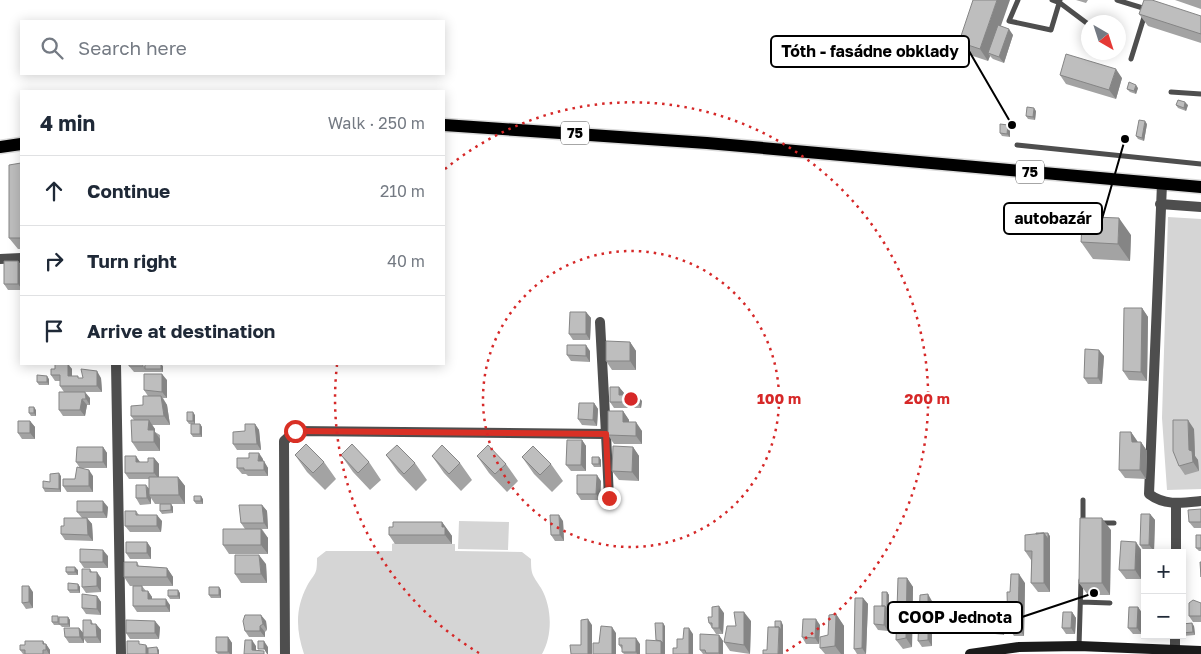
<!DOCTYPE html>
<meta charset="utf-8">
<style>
body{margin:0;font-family:"Golos Text",sans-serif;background:#f2f2f3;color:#1f2937}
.controls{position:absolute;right:15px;bottom:15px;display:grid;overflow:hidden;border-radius:0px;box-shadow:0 2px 12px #0003}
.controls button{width:45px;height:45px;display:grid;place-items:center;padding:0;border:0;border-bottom:1px solid #e0e1e3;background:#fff;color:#1f2937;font:25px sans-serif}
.compass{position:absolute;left:1081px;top:15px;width:45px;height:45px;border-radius:50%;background:#fff;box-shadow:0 2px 12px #0003;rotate:141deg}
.stop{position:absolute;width:15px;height:15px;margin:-11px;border:4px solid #d93025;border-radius:50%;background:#fff}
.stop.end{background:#d93025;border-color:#fff;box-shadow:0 1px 5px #0008}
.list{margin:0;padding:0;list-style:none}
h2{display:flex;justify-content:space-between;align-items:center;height:65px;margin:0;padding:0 20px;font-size:21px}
h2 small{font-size:16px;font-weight:400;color:#747a83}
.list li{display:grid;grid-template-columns:32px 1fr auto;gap:15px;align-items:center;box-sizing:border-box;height:70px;padding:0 20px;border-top:1px solid #e0e1e3}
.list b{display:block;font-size:19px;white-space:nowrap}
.list em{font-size:16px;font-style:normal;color:#747a83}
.icon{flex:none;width:28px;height:28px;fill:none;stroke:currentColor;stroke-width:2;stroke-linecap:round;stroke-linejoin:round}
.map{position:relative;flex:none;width:1201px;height:654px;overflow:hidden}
.search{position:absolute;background:#fff;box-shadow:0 2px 12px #0003;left:20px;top:20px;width:425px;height:55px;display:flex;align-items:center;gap:12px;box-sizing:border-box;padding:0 18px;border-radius:0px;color:#747a83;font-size:19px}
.panel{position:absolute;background:#fff;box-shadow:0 2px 12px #0003;left:20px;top:90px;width:425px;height:275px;border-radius:0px}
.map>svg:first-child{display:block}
</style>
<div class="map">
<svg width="1201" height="654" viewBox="0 0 1201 654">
<rect width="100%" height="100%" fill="#fff"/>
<path fill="#d5d5d5" d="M1168 217 1201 219V489L1167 490 1162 418Z
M459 521 509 522 508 550 458 549Z
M429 531H448V536H452V544H455V551L522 552 531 559C531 576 533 575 541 588 552 607 553 635 542 654H304C296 630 295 609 307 586 315 572 317 576 317 558L326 551H392V544Z"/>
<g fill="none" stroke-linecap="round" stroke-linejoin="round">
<g stroke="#dbdbdb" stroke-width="15">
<path id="primary" d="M444 125 707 143 1201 187
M0 147 21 144"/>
</g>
<path stroke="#4e4e4e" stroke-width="5" d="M1018 0 1009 21 1051 30 1060 0
M1052 0 1060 3 1088 24
M1117 0 1146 9
M1131 59 1145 14
M1171 92 1201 94
M1017 145 1201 164
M1101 523H1114
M1083 524V500
M1081 602 1110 603
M1079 646 1081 580"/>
<path stroke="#4e4e4e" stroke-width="10" d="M1162 184 1149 494C1165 506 1182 503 1201 501
M1160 204 1201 207
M0 259 21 258
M116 364 121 654
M606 434 609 498
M1176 553V503
M1175 649V635
M285 654 284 441 295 431 606 434 600 322"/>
<path stroke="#1b1b1b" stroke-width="10" d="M970 654 1019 647 1079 646 1201 651"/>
<use href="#primary" stroke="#000" stroke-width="12"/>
</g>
<path fill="#a3a3a3" d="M1076 0H1088L1086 3Z
M1175 0H1201V9Z
M1139 14 1201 16V43L1148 26Z
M1001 26 1013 35 1004 63 993 59 990 56 988 61 967 54 959 42Z
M1060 75 1122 78 1116 99 1066 84Z
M1138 88 1136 94 1130 92 1127 89Z
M1176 105H1188L1186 111 1178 108Z
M1036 111 1035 120 1028 119 1026 116Z
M1147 124 1144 141 1138 139 1136 136Z
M1008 125 1010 128V137L1002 136 1000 133Z
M21 163V249H18L9 238Z
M1131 235 1130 261 1093 259 1081 242Z
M18 261 21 265V290H8L4 284Z
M1142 308 1148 317 1147 381 1129 380 1123 371Z
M586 312 591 318 590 340H573L569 334Z
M630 342 636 351V370H612L606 361Z
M590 351V362L571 361 567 355Z
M1104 356 1102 384H1088L1084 378Z
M55 364H70L69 366 72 369V376L79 378H101L102 392H64L60 386V381H55L51 375 55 369Z
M129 366H163V372H134Z
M49 379V385H39L37 382Z
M167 380V398H163L167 405 170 425H152L155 429V432L160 435V451H138L132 442 134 420 131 416 143 405 148 396 144 390Z
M619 387 624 393V395L642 401 641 408H614L610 402Z
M59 392 90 398V405H87L85 416H63L59 410Z
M594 403 598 409 597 426 582 425 578 419Z
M36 410V416H31L29 413Z
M623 411 629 420V422L642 431V444H614L608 435Z
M195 415V424H200L202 427V437H193L191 434V424H189L187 421Z
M30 421 35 427V439H22L18 433Z
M255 424 259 430 261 450H237L233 444 245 431Z
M1194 429 1195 456 1198 460 1199 471 1185 475 1179 466Z
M1131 432 1138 442H1141L1147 451 1146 479 1125 478 1119 470Z
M582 440 586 446V471H571L566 465Z
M103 447 107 453V468H80L76 462Z
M633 447 639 456V481L619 480 612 471Z
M295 455 324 462 336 479 325 490 307 472Z
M341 455 369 462 381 480 370 490 353 472Z
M386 455 415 463 427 480 416 491 398 472Z
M432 456 460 463 472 480 461 491 444 473Z
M477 456 506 464 518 481 507 492 489 473Z
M522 457 551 464 563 481 552 492 534 474Z
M599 457 601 460V467H594L592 464Z
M154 458 159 464V477H178L185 486V504H171L173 507V513L162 514 160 511V504H155L151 498V504L140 505 136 498 149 488V479H129L125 473 140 462H148Z
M263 459V461L268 468V476H248L246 474H242L237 468Z
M61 476V492H45L43 488 50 482Z
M93 476V492H67L63 486 75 479Z
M601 481 600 500H581L577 494Z
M203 499V504H196L194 501Z
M262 505 267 511 268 529H262L268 538V554H229L223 545 245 529 241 523Z
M108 507 107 518H82L77 512Z
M1201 509V528H1194L1189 522Z
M136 511 139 515 162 521 161 532H130L125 526Z
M1150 514 1155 520 1154 551H1144L1140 545Z
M87 518 92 524 93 541 65 540 61 534Z
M563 521 564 541H555L551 535Z
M442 522 452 536V544H395L389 535Z
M1111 530 1110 595H1088L1079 583Z
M1201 535V551H1199L1196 548Z
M1050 536V592H1038L1031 583V560L1025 551Z
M147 542 151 548V559H130L126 553Z
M1142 551 1141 579H1126L1119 570Z
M108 556V568H84L80 562Z
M137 562 139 566 167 568 173 577V586H130L124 577Z
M266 564 267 583H241L235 574Z
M90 569 92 572 101 578V592L86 593 82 587Z
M78 570V575H68L66 572Z
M907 578 913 587 912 647 903 649 896 640Z
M1025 583 1024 636H1014L1008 627 1010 592Z
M78 584 80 587V593H70L68 590Z
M142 586 146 591H148L152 597V599L170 605V612H137L133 606Z
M221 590V598H211L209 595Z
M33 592V608L26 609 22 603Z
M887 592 889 595 888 631 878 630 874 624Z
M180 593V599H170L168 596Z
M97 596 101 602V615L86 614 82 608Z
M863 598 868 604 866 654H857L854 649Z
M932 601V646L922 647 918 641Z
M1201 603V622H1193L1189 616Z
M1138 607 1142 613V634H1133L1128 628Z
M1072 612 1076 618 1075 634H1066L1062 628Z
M724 613 723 634H716L709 623 712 617Z
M956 613V633H945L941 627V625H939L935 619Z
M836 614 844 626V654H825L820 648 828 635Z
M58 616 59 619 68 617 70 620V627H62L60 625H54L52 622Z
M91 620 93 624H96L101 630V643H87L84 639V643H69L65 637 79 628 83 633Z
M266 621 267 630 265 632V637H249L245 631Z
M751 621 750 654 730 651 724 642 736 626Z
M1005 624 1004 635 995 634 993 631Z
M1182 624 1194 626 1195 635 1183 636 1182 634Z
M820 625 819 644H806L802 637Z
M160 627 159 639H130L126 633Z
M719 635 723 641V654H703L700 650Z
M228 637 232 643V654H218L216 652Z
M43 641 44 644H46L50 650V654H23L20 650 25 645Z
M640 644V654H624L622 652V649L619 645Z"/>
<path fill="#858585" d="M997 0H1010L991 54 988 53 990 56 988 61 980 49Z
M1009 29 1013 35 1004 63 999 57Z
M1116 69 1122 78 1116 99 1109 90Z
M1136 85 1138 88 1136 94 1134 91Z
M1185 102 1188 105 1186 111 1184 108Z
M1034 108 1036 111 1035 120 1033 117Z
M1145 121 1147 124 1144 141 1142 138Z
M1008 125 1010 128V137L1007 134Z
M1119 218 1131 235 1130 261 1118 244Z
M18 261 21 265V288L18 284Z
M1142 308 1148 317 1147 381 1141 372Z
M586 312 591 318 590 340 586 334Z
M630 342 636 351V370L630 361Z
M586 345 590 351V362L586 356Z
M1099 350 1104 356 1102 384 1098 378Z
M68 364 72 369V382L68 376Z
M161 364 163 366V372L161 369Z
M97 371 101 378 102 392 97 386Z
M162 374 167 380V398L162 392Z
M47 376 49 379V385L47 382Z
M619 387 624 393 623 401 619 395Z
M85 392 90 398V405L86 399Z
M637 395 642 401 641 408 637 402Z
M161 396 167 405 170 425 164 416Z
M82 399 87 405 85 416 80 410Z
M594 403 598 409 597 426 593 420Z
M34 407 36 410V416L34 413Z
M623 411 629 420V431L623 422Z
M193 412 195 415V424L193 421Z
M149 420 155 429V432L160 439V451L154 442 148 430Z
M1188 420 1194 429 1195 456 1198 460 1199 471 1193 462 1189 450Z
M30 421 35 427V439L30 433Z
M636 422 642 431V444L636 436Z
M200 424 202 427V437L200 434Z
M255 424 259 430 261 450 257 444Z
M1131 432 1137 441 1138 451 1132 442Z
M582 440 586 446V471L581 465Z
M1141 442 1147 451 1146 479 1140 470Z
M103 447 107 453V468L103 462Z
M633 447 639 456V481L632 472Z
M259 453 263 459V467L258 461Z
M136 456 140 462V468L136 462Z
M599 457 601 460V467L599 464Z
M154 458 159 464V479L154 473Z
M264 461 268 468V476L264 470Z
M89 470 93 476V492L89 486Z
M59 473 61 476V492L59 489Z
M597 475 601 481 600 500 596 494Z
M178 477 185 486V504L179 495Z
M146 485 151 491 149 495 151 498V504L147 498Z
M201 496 203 499V504L201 501Z
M103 501 108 507 107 518 103 512Z
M171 504 173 507V513L171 510Z
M262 505 267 511 268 529 264 523Z
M1150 514 1155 520 1154 551 1149 545Z
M157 515 162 521 161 532 157 526Z
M559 515 563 521 564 541 560 535Z
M87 518 92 524 93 541 88 535Z
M1102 518 1111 530 1110 595 1102 583Z
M442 522 452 536V544L445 535 442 527Z
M261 529 268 538V554L261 545Z
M1044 533H1048L1050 536V592L1044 583Z
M147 542 151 548V559L147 553Z
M1136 542 1142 551 1141 579 1135 570Z
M103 550 108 556V568L103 562Z
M259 555 266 564 267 583 261 574Z
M75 567 78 570V575L75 572Z
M167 568 173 577V586L167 577Z
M97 572 101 578V592L97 586Z
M1019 574 1025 583 1024 636 1018 627Z
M907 578 913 587 912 647 906 638Z
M78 584 80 587V593L78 590Z
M29 586 33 592V608L29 602Z
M219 587 221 590V598L219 595Z
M178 590 180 593V599L178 596Z
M148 591 152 597V605L148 599Z
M887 592 889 595 888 631 884 625 885 606Z
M928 594 932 601V646L928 640Z
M97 596 101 602V615L97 609Z
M863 598 868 604 866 654 862 648Z
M166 599 170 605V612L166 606Z
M719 606 724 613 723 634 719 628Z
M952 607 956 613V633L952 627Z
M1138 607 1142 613V634L1137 628Z
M744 612 751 621 750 654 744 645Z
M1072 612 1076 618 1075 634 1071 628Z
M836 614 844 626V654H841L835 646Z
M261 615 266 621 267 630 263 624Z
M68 617 70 620V627L68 624Z
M588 619 592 625V654H588Z
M816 619 820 625 819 644 815 638Z
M155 621 160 627 159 639 155 633Z
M781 621 783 625V654H778L779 627Z
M1003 621 1005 624 1004 635 1001 632Z
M663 623 665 626V654H661V641Z
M1192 623 1194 626 1195 635 1193 632Z
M96 624 101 630V643L97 637Z
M260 626 265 632V637L260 631Z
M612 627 616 633V654H612Z
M79 628 84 634 83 637 84 639V643L80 637Z
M689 628 693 634V654H689Z
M719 635 723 641V654H719Z
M228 637 232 643V654H230L228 652Z
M636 638 640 644V654H637L636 652Z
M252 640 256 646V654L252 650Z
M43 641 46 646V644L50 650V654H49L43 644Z
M264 641 268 647V654H267L264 649Z
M146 645 150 651V654H146Z
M157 647 159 650V654H158Z"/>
<path fill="#bebebe" stroke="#858585" d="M973 0H997L980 49 959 42Z
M1144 0H1152L1201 16V34L1139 14Z
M998 25 1009 29 999 57 988 53Z
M1066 54 1116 69 1109 90 1060 75Z
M1129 82 1136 85 1134 91 1127 89Z
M1178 100 1185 102 1184 108 1176 105Z
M1027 107 1034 108 1033 117 1026 116Z
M1139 120 1145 121 1142 138 1136 136Z
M1000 124 1008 125 1007 134 1000 133Z
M21 163V238H9V165Z
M1094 217 1119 218 1118 244 1081 242 1082 226 1093 227Z
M4 261H18V284H4Z
M1124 308H1142L1141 372 1123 371Z
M570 312H586V334H569Z
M606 341 630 342V361H606Z
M567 345H586V356L567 355Z
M1085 349 1099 350 1098 378H1084Z
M55 364H68V376H78V378H83L81 369 97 371V386H60V375H51V369H55Z
M129 364H143V366H129Z
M145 364H161V369H145Z
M144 374H162V392L144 390Z
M37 375 47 376V382H37Z
M610 387H619V395H637V402H610Z
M59 392H85L86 399H82L80 410H59Z
M143 396H161L164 416H131V406L143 405Z
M579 403H594L593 420 578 419Z
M29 407H34V413H29Z
M608 411H623V422H636V436L608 435Z
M187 412H193V421H187Z
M131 420H149L148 430H154V442H132Z
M1173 420H1188L1189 450 1192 451 1193 462 1179 466 1173 451Z
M18 421H30V433H18Z
M191 424H200V434H191Z
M245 424H255L257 444H233V432L245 431Z
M1120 432H1131L1132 442H1141L1140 470H1119Z
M567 440H582L581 465H566Z
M306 444 324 462 313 473 295 455Z
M352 444 369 462 358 473 341 455Z
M397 445 415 463 404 474 386 455Z
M442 445 460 463 449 474 432 456Z
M488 445 506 464 495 474 477 456Z
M533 446 551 464 540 475 522 457Z
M613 446 633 447 632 472 612 471Z
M77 447H103V462H76Z
M249 453H259L258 461H264V470H244V468H237V458H249Z
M125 456H136V462H148V458H154V473H125Z
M592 457H599V464H592Z
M77 467 89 470V486H63V479H75Z
M59 473V489L43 488V481L50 482V474Z
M577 475H597L596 494H577Z
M149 477H178L179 495H149Z
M136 485H146L147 498H136Z
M194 496H201V501H194Z
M77 501H103V512H77Z
M160 504H171V510L160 511Z
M239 505H262L264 523H241Z
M1201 509V522H1189L1188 510Z
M125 511H136V515H157V526H125Z
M1141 514H1150L1149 545H1140Z
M550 515H559L560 535H551Z
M64 518H87L88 535 61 534V526H64Z
M1080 518H1102V583H1079Z
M393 522H442V527H445V535H389V527H393Z
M223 529H261V545H223Z
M1036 533H1048V539L1044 533 1036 534Z
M1044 533V583H1031L1032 551H1025V535Z
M1196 535H1201V548H1196Z
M1121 541 1136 542 1135 570H1119Z
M126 542H147V553H126Z
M80 549 103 550V562H80Z
M235 555H259L261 574H235Z
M124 562H137V566L167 568V577H124Z
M1200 562H1201V577Z
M66 567H75V572H66Z
M82 569H90V572H97V586L82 587Z
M1011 574H1019L1018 627H1008L1007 592H1010Z
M898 578H907L906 638 896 640Z
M68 583 78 584V590H68Z
M22 586H29V602L22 603Z
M133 586H142V591H148V599H166V606H133Z
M209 587H219V595H209Z
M168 590H178V596H168Z
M882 592H887V609L885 606H882Z
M82 594 97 596V609L82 608Z
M928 594V640L918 641 920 595Z
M855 598H863L862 648 854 649Z
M1193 600 1201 603V616H1189V603Z
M719 606V628H712V623H709L708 617H712V607Z
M874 606H885L884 625 874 624Z
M1129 607H1138L1137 628H1128Z
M734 612H744V645L724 642 727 626H736Z
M1063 612H1072L1071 628H1062Z
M836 614 835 646 820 648V637L828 635 829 615Z
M245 615H261L263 624 260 626V631H245L243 621Z
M52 616H58V622H52Z
M59 617H68V624H59Z
M588 619V654H571L570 645H581V620Z
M803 619H816L815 638 802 637Z
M83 620H91V624H96L97 637H83Z
M126 620 155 621V633H126Z
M775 621H781V630L779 627H775Z
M655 623H663V643L661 641 656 640Z
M1192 623 1193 632 1182 633V624Z
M601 626 612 627V654H593V643H599Z
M768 627H779L778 654H763V650H767Z
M64 628H79L80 637H65Z
M684 628H689V654H673V648H677V639H683Z
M700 634 719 635V653H706L705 650H700Z
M216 637H228V652H216Z
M619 638H636V652H622V645H619Z
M245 640H252V650L264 651V654H244Z
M646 640 661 641V654H646Z
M25 641H43V644H46V650H43V654H25V650H20V645H25Z
M127 641H139V644L146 645V654H127Z
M258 641H264V649H258Z
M157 647 158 654H148V648Z"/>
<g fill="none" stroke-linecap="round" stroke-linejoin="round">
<path stroke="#d93025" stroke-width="6" d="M295 431 606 434 609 498"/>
</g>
<g fill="none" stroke="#d62828" stroke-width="2.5" stroke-dasharray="2.5 5">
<circle cx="631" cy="399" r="148"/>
<path d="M479 653A296 296 0 0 1 337 365M445 169A296 296 0 1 1 783 653"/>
</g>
<g text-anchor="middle" stroke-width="5" stroke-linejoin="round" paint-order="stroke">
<g fill="#fff" stroke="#4c4c4c" stroke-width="1">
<rect x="561" y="121.5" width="28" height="23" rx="4"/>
<rect x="1016" y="160.5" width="28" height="23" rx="4"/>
</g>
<g font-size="14" font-weight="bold" fill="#000">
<text x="575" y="138">75</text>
<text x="1030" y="177">75</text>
</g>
</g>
<circle cx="631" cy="399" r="8" fill="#d62828" stroke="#fff" stroke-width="2.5"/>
<g font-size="15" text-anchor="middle" font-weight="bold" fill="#d62828" stroke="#fff" stroke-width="5" stroke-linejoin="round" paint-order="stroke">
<text x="779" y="404">100 m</text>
<text x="927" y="404">200 m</text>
</g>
<path fill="none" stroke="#000" stroke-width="2" d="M1012 125L969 51M1125 139L1102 219M1094 593L1022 617"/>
<g fill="#000" stroke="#fff" stroke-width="2">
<circle cx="1012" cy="125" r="5"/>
<circle cx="1125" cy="139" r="5"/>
<circle cx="1094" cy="593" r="5"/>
</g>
<g fill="#fff" stroke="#000" stroke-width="2">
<rect x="771" y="36" width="198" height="31" rx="5"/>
<rect x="1004" y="203" width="98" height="31" rx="5"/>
<rect x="888" y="602" width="134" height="31" rx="5"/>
</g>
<g font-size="16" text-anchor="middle" font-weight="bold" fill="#000">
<text x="870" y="57">Tóth - fasádne obklady</text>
<text x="1053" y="224">autobazár</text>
<text x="955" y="623">COOP Jednota</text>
</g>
</svg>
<div class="controls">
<button>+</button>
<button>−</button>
</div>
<svg class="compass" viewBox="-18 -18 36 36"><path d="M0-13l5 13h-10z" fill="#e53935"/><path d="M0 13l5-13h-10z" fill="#747a83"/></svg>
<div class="stop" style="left:295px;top:431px"></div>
<div class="stop end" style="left:609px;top:498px"></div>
<div class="search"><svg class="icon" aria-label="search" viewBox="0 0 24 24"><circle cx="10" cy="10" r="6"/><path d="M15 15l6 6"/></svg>Search here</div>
<section class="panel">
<h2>4 min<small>Walk · 250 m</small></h2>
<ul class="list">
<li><svg class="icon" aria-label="ahead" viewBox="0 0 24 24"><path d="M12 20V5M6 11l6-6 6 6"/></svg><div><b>Continue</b></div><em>210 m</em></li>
<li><svg class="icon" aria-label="right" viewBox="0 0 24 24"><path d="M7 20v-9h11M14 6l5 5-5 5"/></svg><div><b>Turn right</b></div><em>40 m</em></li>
<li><svg class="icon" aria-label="arrive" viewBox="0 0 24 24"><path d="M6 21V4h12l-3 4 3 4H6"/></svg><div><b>Arrive at destination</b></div></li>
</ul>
</section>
</div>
